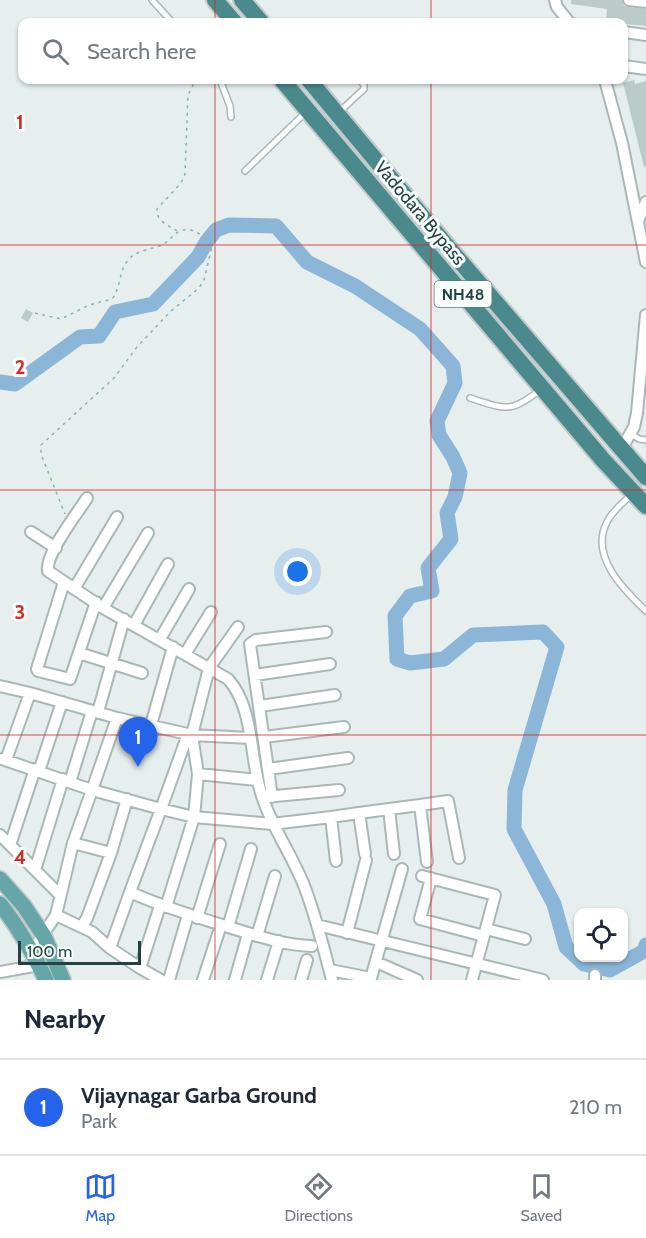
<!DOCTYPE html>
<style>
body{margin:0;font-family:Cabin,sans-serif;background:#f6f6f7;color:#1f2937}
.controls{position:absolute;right:18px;bottom:18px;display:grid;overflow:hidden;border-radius:12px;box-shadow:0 2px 4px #0004}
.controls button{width:54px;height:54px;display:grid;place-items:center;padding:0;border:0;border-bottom:2px solid #e0e1e3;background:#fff;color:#1f2937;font:30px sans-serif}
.scale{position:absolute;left:18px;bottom:15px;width:123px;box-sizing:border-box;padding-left:6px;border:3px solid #234343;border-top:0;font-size:16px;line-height:21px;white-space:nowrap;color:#234343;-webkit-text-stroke:4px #f7fbfa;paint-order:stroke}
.you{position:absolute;left:298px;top:572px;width:21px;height:21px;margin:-15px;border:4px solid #fff;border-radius:50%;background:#1a73e8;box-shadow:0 0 0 9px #1a73e833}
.badge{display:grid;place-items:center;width:39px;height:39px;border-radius:50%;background:#2563eb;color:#fff;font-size:20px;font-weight:700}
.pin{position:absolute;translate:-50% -50px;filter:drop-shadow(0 2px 3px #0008)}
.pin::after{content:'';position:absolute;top:32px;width:21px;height:18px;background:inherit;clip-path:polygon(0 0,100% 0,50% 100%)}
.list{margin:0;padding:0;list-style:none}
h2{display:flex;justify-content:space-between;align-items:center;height:78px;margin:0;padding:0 24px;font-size:26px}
h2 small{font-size:20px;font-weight:400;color:#747a83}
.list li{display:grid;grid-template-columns:39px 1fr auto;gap:18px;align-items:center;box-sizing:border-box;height:96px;padding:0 24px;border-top:2px solid #e0e1e3}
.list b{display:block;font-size:22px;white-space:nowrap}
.list p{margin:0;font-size:20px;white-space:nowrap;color:#747a83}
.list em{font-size:20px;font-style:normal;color:#747a83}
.icon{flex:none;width:33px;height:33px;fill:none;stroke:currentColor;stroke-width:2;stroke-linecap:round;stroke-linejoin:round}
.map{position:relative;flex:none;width:646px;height:980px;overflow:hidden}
.search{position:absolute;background:#fff;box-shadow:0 2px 4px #0004;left:18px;right:18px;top:18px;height:66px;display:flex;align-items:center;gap:15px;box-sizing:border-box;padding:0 21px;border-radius:12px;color:#747a83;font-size:22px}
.sheet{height:174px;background:#fff}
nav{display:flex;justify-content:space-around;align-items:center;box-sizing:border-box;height:84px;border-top:2px solid #e0e1e3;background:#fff;font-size:16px;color:#747a83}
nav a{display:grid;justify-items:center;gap:3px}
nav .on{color:#2563eb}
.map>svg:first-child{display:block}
</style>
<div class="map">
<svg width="646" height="980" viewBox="0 0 646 980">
<rect width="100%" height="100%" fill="#e6efee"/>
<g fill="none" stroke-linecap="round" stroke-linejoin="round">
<path stroke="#8bb6d7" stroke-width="15" d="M0 382 15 384 80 337 99 336 115 312 153 304 198 257 207 241 216 230 229 225 276 226 307 262 355 286 420 329 453 366 455 383 437 421 439 435 453 457 460 473 455 497 447 513 451 539 428 568 432 591 410 596 395 616 397 659 410 663 444 659 473 635 543 632 557 647 515 790 514 829 554 904 566 947 584 964 610 970 644 951 646 945"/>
</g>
<path fill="#bacbc8" d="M571 0H622L624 6 628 7 646 9V26L606 22 607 9 571 4Z
M634 80 635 84 646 81V166L644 167 623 83Z
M26 309 33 313 28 322 21 318Z"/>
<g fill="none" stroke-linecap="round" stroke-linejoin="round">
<g stroke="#a8b8b7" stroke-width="8">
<path id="service" d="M152 0 172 22
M220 80 230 106 231 117
M338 113 364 89V85L360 80
M245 171 307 111
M470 398C505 409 511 414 541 389
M631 434 639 439 646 440
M632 494C623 503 612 511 607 522 589 556 624 590 646 611"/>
</g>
<g stroke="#a8b8b7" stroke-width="14">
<path id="minor" d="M555 0 557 7 569 22
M629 0 646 2
M624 32 646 35
M624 66 646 69
M605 80 622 143 646 262
M638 221 646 202
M622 448 634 427 637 413 646 315
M87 498C77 514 45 554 48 571L103 608 228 679C255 709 249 759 262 796 272 828 293 856 305 888 316 917 324 949 332 980
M31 532 56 548
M64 582 37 669 38 671 70 679 96 602
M74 589 117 517
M103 608 148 533
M134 625 168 564
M160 639 189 589
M79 653 142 673
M185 654 211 612
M255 675 330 664
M0 686 30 693
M260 706 335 695
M98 712 124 619
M117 718 192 735 209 668 238 627
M151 725 173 647
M188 734 161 809 194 817 272 824 331 817 336 861
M264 737 344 727
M2 759 92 790 73 843 56 915 32 951
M6 760 30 693 117 718 92 790 161 809 130 892C160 906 191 915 222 925 252 934 281 945 312 946
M268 769 348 758
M39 771 62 702
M198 774 192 735 250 738
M70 782 92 711
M265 797 339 790
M272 797 250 644 256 640 326 632
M420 805 448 801 459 858
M389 809 420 805 427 862
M359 813 389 809 394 854
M331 817 359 813 365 854
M0 835 60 895
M73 843 111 853
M10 845 35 769
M35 870 63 779
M422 876 495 895 472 980
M431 878 420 919 484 936
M166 907 194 817 198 774 257 780
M56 915 92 932 110 948 130 892
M197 918 220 844
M317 925 543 980
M82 926 87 918 111 853 127 799
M228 927 251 849
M486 929 525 939
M347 933 366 860
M257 936 275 876
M110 948 140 968 160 906
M383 965 417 980
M140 968 161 980
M330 970 371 978 402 869
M0 972 39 965
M595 975V980
M169 980 188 915
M203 980 221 925
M235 980 248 934
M267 980 279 941
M301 980 307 960"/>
</g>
<g stroke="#c1caca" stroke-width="18">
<path id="primary" d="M0 879 24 906 44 936 63 980
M0 904C19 928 33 953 46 980"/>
</g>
<g stroke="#c1caca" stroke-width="20">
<path id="trunk" d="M215 0 234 22
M242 0 261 22
M282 80 603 460 646 506
M309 80 447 246 646 477"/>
</g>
<path stroke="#84b5b3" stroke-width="1.5" stroke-dasharray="3 4.5" stroke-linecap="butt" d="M177 231C168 225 156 221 157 209L181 183 185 174 188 95 193 85 201 80
M35 313 61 319 89 305 112 299C121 288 119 270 128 260 135 251 152 249 162 245 173 239 176 228 190 230 199 231 206 240 212 246L204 280 199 288 171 311 137 347 114 378 41 445V454L65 514"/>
<use href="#service" stroke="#fff" stroke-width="5"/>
<use href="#minor" stroke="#fff" stroke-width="10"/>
<use href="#primary" stroke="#67a6a8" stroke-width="15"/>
<use href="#trunk" stroke="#4a8a8d" stroke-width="16"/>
</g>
<path fill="none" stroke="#d62828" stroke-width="1.5" stroke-opacity="0.55" d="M215 0V22M431 0V22M215 80V980M431 80V980M0 245H646M0 490H646M0 735H646"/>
<g text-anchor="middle" stroke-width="6" stroke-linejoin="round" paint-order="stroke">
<rect fill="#f7fbfa" stroke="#637a7a" stroke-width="1.5" x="434.5" y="281" width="57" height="26" rx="4.5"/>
<g font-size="16" font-weight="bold" fill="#234343">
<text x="463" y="300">NH48</text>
</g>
<g font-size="18" fill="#234343" stroke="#f7fbfa">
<text transform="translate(420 213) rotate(50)" y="6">Vadodara Bypass</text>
</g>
</g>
<g font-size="20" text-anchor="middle" font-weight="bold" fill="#d62828" stroke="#f7fbfa" stroke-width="6" stroke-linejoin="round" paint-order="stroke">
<text x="20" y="129">1</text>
<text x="20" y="374">2</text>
<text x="20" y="619">3</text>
<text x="20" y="864">4</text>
</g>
</svg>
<div class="controls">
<button><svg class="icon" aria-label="locate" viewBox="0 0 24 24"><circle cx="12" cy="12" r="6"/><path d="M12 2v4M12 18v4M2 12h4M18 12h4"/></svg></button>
</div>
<div class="scale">100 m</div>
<div class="you"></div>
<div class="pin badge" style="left:138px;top:767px">1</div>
<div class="search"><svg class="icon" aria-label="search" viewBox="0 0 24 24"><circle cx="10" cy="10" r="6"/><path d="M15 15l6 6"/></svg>Search here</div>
</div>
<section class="sheet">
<h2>Nearby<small></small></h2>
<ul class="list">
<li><span class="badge">1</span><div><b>Vijaynagar Garba Ground</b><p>Park</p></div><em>210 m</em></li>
</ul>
</section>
<nav>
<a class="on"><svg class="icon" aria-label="map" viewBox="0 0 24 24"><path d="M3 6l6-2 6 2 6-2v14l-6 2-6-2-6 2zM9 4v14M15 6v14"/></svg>Map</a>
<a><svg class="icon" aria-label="directions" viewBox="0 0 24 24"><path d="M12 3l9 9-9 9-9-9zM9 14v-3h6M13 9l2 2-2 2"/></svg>Directions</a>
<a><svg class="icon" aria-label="saved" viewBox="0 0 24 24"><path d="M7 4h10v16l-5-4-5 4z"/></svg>Saved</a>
</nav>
